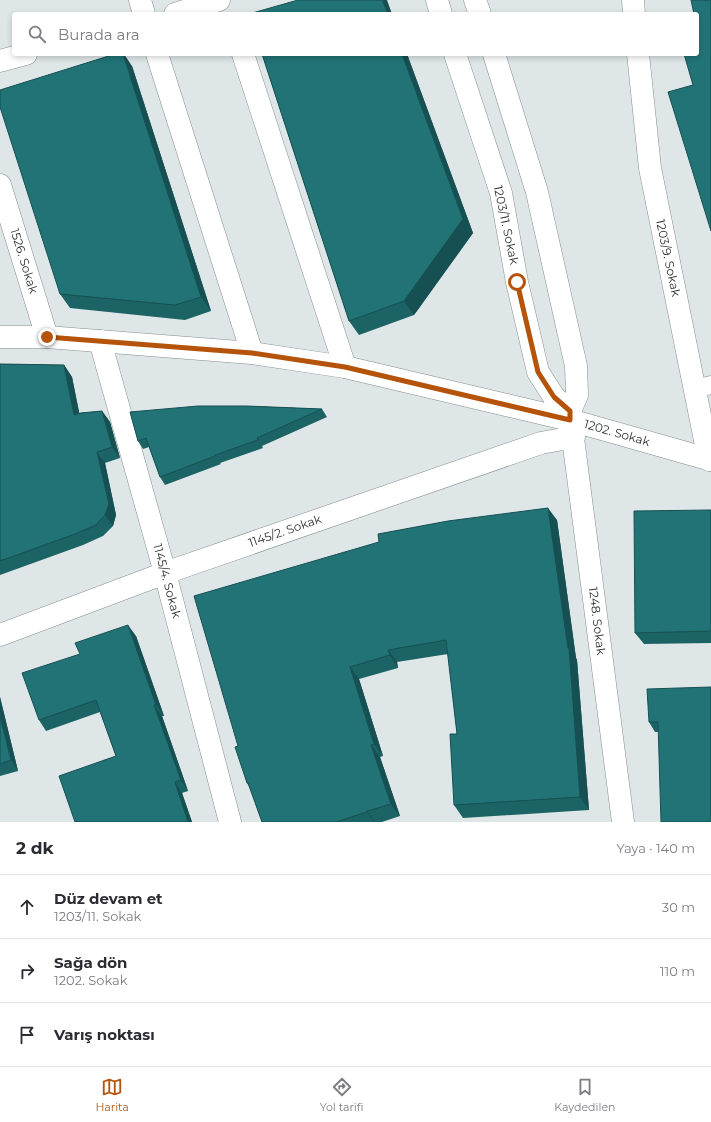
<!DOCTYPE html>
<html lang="tr">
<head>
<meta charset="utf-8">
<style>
	:root { --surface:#fff; --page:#f7f7f7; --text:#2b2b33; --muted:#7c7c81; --line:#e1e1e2; --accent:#b45309 }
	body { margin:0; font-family:Montserrat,sans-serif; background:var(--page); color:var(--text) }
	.stop { position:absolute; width:12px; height:12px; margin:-9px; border:3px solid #b45309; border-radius:50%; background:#fff }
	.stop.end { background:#b45309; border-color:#fff; box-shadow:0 1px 4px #0008 }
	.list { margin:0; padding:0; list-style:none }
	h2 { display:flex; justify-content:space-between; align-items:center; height:52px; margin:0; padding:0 16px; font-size:17px }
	h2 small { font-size:13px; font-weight:400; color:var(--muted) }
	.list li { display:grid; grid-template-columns:26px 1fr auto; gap:12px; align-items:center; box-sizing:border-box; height:64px; padding:0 16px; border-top:1px solid var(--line) }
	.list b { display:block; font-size:15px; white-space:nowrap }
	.list p { margin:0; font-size:13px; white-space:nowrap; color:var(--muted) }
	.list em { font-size:13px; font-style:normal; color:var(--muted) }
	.icon { flex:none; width:22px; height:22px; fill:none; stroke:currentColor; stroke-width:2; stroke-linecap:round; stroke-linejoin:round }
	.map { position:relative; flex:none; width:711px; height:822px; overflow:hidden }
	.search { position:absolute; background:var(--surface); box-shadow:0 2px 6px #0003; left:12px; right:12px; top:12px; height:44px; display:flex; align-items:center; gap:10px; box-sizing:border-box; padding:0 14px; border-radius:4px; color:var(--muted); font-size:15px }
	.sheet { height:244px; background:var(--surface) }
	nav { display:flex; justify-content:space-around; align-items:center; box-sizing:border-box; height:56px; border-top:1px solid var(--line); background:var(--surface); font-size:11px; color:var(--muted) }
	nav a { display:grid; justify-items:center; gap:2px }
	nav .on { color:var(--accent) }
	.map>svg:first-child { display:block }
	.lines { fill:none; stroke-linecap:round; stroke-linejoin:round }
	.service-casing { stroke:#868d8e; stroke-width:19 }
	.minor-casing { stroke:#868d8e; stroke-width:23 }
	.tertiary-casing { stroke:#868d8e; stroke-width:23 }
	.service { stroke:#fff; stroke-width:18 }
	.minor { stroke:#fff; stroke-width:22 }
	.tertiary { stroke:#fff; stroke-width:22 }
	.wall { fill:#1c6365 }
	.shaded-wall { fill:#175053 }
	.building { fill:#217376; stroke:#175053 }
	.route { stroke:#b45309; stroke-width:5 }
	.labels { text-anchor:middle; stroke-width:4; stroke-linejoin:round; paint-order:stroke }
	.street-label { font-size:12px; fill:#2e3131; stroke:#fff }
</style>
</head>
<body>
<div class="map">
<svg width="711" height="822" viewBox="0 0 711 822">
	<rect width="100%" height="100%" fill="#dee6e7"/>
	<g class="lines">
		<g class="service-casing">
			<path id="service" d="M 695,389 L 711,385"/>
		</g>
		<g class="minor-casing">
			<path id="minor" d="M 140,0 L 144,14
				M 633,0 L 634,14
				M 175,14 L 219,0
				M 157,54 L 252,353
				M 243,54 L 345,367
				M 638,54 L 650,168 L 709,460
				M 0,61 L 26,54
				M 0,185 L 47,337
				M 100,341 L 165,573 L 230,822
				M 571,423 L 623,822
				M 0,635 L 165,573 L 541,443 L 574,437"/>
		</g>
		<g class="tertiary-casing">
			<path id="tertiary" d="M 437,0 L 441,14
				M 475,0 L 480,14
				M 455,54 L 501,193 L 517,282 L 538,372 L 554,397 L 570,411
				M 494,54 L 537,192 L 576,366 L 577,395 L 570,411 L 570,420
				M 0,337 L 47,337 L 252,353 L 345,367 L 570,420 L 711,460"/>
		</g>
		<use href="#service" class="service"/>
		<use href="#minor" class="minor"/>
		<use href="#tertiary" class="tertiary"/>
	</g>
	<path class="wall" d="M 262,54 L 407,54 L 473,233 L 414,315 L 359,335 L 349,321 Z
		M 132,66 L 211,311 L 185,320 L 70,308 L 60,294 Z
		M 0,364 L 64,365 L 72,377 L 79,413 L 102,411 L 110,422 L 120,458 L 105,463 L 116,515 L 113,526 L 103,536 L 83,545 L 0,575 Z
		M 246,406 L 322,409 L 327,417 L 262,446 L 263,448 L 220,463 L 221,464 L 165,485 L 160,477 L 149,447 L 143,449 L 138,441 L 130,412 Z
		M 711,510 L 711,643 L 644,644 L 635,633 Z
		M 557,520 L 576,658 L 577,660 L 589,810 L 463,818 L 454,805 L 457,734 L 448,654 L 397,662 L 398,668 L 359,679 L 383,756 L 380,757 L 400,816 L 382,822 L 262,822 L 250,788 L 247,783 L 238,746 Z
		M 136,636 L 164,716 L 162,716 L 188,791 L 182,793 L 192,822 L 75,822 L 116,756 L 100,712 L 46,731 L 39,720 Z
		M 711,687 L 658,732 L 655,732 L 649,722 Z
		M 0,697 L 18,771 L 0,776 Z"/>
	<path class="shaded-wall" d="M 382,0 L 387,0 L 392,14 L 388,14 Z
		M 123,54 L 124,54 L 132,66 L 211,311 L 201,297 Z
		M 402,54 L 407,54 L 473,233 L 414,315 L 404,301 Z
		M 64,365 L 72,377 L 82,426 L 74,415 Z
		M 102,411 L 110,422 L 120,458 L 112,447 Z
		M 97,452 L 105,463 L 116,515 L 113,526 L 105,515 Z
		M 548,508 L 557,520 L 576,658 L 577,660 L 589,810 L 580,797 Z
		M 128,625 L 136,636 L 164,716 L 156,705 Z
		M 388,650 L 397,662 L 398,668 L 390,655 Z
		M 350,667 L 359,679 L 383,756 L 374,744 Z
		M 0,697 L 18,771 L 11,760 L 0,716 Z
		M 154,705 L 162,716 L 188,791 L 181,780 Z
		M 371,745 L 380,757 L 400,816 L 391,804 Z
		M 175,782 L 182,793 L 192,822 L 188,822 Z
		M 367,811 L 375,822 L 374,822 L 367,812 Z"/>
	<path class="building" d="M 298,0 L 382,0 L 388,14 L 249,14 Z
		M 691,0 L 711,0 L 711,231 L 668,92 L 693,85 L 684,54 L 697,54 L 697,14 L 694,14 Z
		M 115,54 L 123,54 L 201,297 L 175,305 L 60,294 L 0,107 L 0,90 Z
		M 262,54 L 402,54 L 463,219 L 404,301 L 349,321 Z
		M 0,364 L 64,365 L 74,415 L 81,413 L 102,411 L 112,447 L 97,452 L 109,504 L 105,515 L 96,525 L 75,534 L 0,561 Z
		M 198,406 L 246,406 L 322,409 L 257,438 L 258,440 L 215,455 L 215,456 L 160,477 L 146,438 L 138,441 L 130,412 Z
		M 548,508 L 568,648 L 569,648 L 580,797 L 454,805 L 450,734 L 457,734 L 446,640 L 388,650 L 390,655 L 350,667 L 374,744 L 371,745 L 391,804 L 371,810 L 367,811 L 367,812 L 336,822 L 262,822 L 248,783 L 247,783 L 235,747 L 238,746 L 194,596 L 379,542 L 378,534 L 448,521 Z
		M 711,510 L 711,631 L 635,633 L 634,511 Z
		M 128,625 L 156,705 L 154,705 L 181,780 L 175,782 L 188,822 L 75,822 L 59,776 L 116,756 L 96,700 L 39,720 L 22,673 L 80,654 L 75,643 Z
		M 711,687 L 711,822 L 661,822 L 658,722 L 649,722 L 647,689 Z
		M 0,716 L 11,760 L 0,764 Z"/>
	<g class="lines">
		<path class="route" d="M 47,337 L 252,353 L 345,367 L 570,420 L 570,411 L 554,397 L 538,372 L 517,282"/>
	</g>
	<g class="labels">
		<g class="street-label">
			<text transform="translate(506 225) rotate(78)" y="4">1203/11. Sokak</text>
			<text transform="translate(668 258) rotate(78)" y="4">1203/9. Sokak</text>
			<text transform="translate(24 261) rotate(73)" y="4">1526. Sokak</text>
			<text transform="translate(617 433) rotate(16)" y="4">1202. Sokak</text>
			<text transform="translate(285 531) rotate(-19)" y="4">1145/2. Sokak</text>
			<text transform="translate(167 581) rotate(75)" y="4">1145/4. Sokak</text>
			<text transform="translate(597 621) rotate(83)" y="4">1248. Sokak</text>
		</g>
	</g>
</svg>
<div class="stop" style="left:517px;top:282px"></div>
<div class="stop end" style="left:47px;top:337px"></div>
<div class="search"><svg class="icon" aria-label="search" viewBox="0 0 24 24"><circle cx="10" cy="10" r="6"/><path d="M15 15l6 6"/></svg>Burada ara</div>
</div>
<section class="sheet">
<h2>2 dk<small>Yaya · 140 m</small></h2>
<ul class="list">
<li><svg class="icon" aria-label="ahead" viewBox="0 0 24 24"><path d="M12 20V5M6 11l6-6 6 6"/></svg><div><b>Düz devam et</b><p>1203/11. Sokak</p></div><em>30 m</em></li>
<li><svg class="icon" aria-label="right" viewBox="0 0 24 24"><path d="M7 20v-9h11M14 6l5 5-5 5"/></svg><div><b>Sağa dön</b><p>1202. Sokak</p></div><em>110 m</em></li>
<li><svg class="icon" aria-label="arrive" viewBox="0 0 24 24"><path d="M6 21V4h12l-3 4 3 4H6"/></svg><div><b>Varış noktası</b></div></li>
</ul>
</section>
<nav>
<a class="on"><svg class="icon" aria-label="map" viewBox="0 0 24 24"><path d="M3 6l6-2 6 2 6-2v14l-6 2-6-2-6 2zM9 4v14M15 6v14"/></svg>Harita</a>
<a><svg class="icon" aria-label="directions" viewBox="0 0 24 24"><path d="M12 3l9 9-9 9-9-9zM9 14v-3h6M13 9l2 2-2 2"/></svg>Yol tarifi</a>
<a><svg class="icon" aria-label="saved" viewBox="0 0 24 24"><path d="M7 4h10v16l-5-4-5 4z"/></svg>Kaydedilen</a>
</nav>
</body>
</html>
